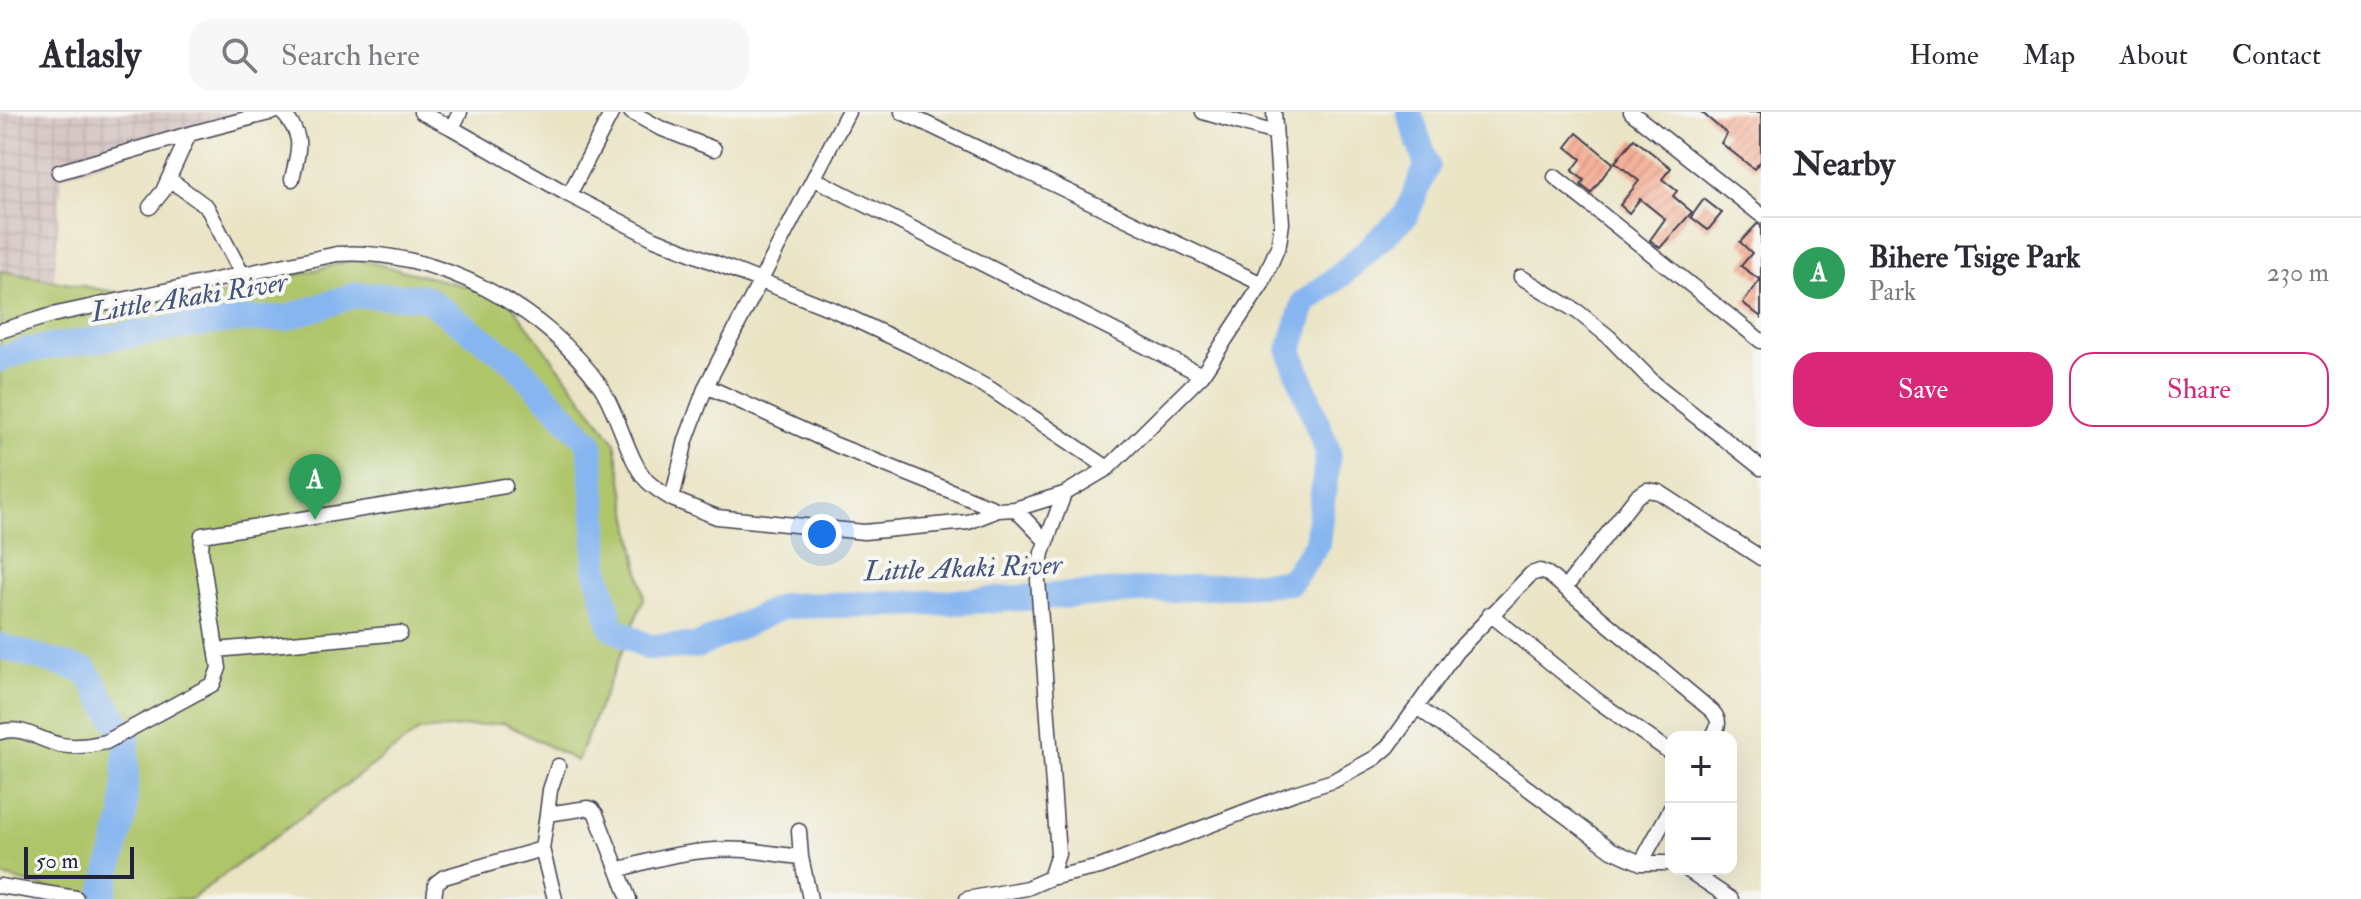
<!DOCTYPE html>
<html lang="en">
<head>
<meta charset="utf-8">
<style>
	:root { --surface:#fff; --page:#f7f7f7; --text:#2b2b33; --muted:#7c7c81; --line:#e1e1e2; --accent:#db2777 }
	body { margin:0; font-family:"IM FELL Double Pica",serif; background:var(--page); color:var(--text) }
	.controls { position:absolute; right:24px; bottom:24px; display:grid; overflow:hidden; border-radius:16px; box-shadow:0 8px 32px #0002 }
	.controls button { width:72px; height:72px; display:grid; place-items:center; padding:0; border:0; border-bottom:2px solid var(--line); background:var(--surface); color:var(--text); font:40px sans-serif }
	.scale { position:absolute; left:24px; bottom:20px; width:110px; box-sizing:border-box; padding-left:8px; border:4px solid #22223b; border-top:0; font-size:22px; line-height:28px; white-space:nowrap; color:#22223b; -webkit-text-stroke:6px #f6f6f2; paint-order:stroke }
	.you { position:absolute; left:822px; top:422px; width:28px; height:28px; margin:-20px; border:6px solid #fff; border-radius:50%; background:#1a73e8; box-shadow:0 0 0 12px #1a73e833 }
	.badge { display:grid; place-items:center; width:52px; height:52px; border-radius:50%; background:var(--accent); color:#fff; font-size:26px; font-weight:700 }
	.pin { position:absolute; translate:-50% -66px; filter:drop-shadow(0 2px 4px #0008) }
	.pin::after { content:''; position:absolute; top:42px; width:28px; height:24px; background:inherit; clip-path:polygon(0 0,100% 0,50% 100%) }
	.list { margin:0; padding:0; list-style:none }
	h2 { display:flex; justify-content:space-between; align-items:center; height:104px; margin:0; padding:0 32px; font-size:34px }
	h2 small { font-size:26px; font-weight:400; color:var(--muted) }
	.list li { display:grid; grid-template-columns:52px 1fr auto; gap:24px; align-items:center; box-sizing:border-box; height:112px; padding:0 32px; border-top:2px solid var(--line) }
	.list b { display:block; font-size:30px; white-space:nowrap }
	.list p { margin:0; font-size:26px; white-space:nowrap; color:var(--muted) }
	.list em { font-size:26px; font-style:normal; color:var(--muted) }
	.actions { display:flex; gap:16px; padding:24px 32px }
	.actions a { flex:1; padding:18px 0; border:2px solid var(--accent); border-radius:24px; text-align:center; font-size:28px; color:var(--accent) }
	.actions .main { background:var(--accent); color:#fff }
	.icon { flex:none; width:44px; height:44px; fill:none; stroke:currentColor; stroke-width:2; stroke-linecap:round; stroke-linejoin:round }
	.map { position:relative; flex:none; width:1761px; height:787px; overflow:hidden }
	header { display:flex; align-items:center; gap:48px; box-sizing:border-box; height:112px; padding:0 40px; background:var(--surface); border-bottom:2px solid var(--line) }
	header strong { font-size:38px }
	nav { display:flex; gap:44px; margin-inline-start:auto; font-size:28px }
	.search { width:560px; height:72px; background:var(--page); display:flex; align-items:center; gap:20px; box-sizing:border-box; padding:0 28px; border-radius:24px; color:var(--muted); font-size:30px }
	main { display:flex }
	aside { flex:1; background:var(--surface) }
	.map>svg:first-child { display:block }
	.industrial { fill:url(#industrial-grid) }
	.green { fill:#afc56a; stroke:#687452; stroke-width:2 }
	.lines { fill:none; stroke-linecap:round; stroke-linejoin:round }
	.river { stroke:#86b5f0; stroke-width:26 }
	.building { fill:url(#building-hatch) }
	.street-casing { stroke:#403f50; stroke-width:17 }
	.street { stroke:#fff; stroke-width:14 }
	.labels { text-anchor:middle; stroke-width:8; stroke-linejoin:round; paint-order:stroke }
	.water-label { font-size:28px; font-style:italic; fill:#45557a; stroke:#f6f6f2 }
</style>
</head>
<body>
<header>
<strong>Atlasly</strong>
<div class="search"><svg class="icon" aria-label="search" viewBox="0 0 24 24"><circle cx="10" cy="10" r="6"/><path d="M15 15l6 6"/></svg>Search here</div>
<nav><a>Home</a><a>Map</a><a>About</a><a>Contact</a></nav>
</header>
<main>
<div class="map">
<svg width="1761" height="787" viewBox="0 0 1761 787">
	<defs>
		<pattern id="industrial-grid" width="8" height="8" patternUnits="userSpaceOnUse" patternTransform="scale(2)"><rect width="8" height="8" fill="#d1bfbd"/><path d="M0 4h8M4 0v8" fill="none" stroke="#b3a4a3"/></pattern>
		<pattern id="building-hatch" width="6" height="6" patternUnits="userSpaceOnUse" patternTransform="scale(2)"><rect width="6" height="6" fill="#f4a78b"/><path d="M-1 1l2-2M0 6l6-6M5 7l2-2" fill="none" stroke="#d18f79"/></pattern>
	</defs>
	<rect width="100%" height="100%" fill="#f6f6f2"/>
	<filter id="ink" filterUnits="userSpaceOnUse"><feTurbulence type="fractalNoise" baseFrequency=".0125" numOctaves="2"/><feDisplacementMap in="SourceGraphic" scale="16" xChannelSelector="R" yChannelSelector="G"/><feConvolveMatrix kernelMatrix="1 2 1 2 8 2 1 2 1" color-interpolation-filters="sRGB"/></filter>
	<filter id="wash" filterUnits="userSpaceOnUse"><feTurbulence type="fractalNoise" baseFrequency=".006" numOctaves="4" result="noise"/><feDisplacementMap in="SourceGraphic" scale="32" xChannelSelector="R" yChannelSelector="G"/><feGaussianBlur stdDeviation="1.8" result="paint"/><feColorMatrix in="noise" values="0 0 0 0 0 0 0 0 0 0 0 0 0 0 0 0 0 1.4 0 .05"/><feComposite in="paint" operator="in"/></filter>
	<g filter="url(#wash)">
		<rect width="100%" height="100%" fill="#eae4c5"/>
		<path class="industrial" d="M 0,0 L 255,0 L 62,64 L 54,169 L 0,159 Z"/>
		<path class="green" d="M 356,147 L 505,184 L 615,330 L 644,486 L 577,649 L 504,611 L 419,619 L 191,787 L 87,787 L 0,763 L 0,159 L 185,193 Z"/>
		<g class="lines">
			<path class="river" d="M 0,247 L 23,239 L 221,209 L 285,206 L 355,183 L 424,185 L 512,248 L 590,331 L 596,406 L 596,456 L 612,515 L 647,535 L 697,534 L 784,494 L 937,491 L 1290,470 L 1317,432 L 1328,340 L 1290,239 L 1304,191 L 1341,163 L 1406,103 L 1427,54 L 1409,0
				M 0,534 L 86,559 L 127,626 L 124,704 L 102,787"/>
		</g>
		<g id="blocks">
			<path class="building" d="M 1701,0 L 1761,0 L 1761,49 L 1754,57 L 1721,31 L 1727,22 Z
				M 1577,21 L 1613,51 L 1591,81 L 1581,73 L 1584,68 L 1572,59 L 1581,47 L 1566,35 Z
				M 1634,27 L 1671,56 L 1662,67 L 1677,79 L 1673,84 L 1692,100 L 1660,136 L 1650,128 L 1665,107 L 1640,87 L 1629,101 L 1620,93 L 1639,69 L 1615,50 Z
				M 1704,87 L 1722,101 L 1708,118 L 1691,105 Z
				M 1757,112 L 1761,113 L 1761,205 L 1743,191 L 1760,168 L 1741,154 L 1752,141 L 1740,130 Z"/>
		</g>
	</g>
	<g filter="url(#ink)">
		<use href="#blocks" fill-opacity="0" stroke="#403f50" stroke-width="2"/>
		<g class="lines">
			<g class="street-casing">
				<path id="street" d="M 282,0 C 305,25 299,36 292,67
					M 421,0 L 452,16
					M 460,0 L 452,16 L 569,83 L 655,127 L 834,198 L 913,235 L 992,278 L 1108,356
					M 631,0 L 660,16 L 714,37
					M 848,0 L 706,274 L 686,328 L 672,387 L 717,405 L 864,420 L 968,410 L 998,398 L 1015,397 L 1064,382
					M 902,0 L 1262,172
					M 1203,0 L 1275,21
					M 1631,0 L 1761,103
					M 59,60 L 189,22
					M 1555,65 L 1761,229
					M 169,67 L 207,95 L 242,162
					M 815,67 L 1202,263
					M 569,83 L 612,0
					M 150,95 L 163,79 L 189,22 L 273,0
					M 1521,165 L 1578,200 L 1609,225 L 1654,271 L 1761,356
					M 0,219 L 52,203 L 337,142 C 434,135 547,196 601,275 C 618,301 629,350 647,369 C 654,376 664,382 672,387
					M 706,274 L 836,333 L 998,398
					M 1015,397 L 1047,430
					M 1565,476 L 1637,384 L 1647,378 L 1659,380 L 1761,446
					M 1490,502 L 1598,589 L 1671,641
					M 217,538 L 400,521
					M 1417,595 L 1612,738 L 1641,751 L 1671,751
					M 0,620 C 24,613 39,629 61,633 C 77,636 91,633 106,630 L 213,572 L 219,556 L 201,439 L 202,423 L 505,374
					M 547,702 L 550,678 L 558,654
					M 799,719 L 801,745 L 810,787
					M 1641,751 L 1671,696
					M 1686,757 L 1731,787
					M 618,758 C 658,745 702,735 746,738 C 764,740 783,743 801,745
					M 1050,766 L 1058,742 L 1038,468 L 1042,441 L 1064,382 L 1108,356 L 1202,263 L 1262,172 L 1279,132 L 1282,111 L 1274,0
					M 0,774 L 76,786
					M 434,787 L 436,771 L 444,765 L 542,737
					M 555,787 L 542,737 L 547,702 L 588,696 L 592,697 L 596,702 L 629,787
					M 967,787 L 1027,776 L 1050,766 L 1100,755 L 1294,681 L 1333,669 L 1375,646 L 1388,635 L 1456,540 L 1531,462 L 1540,459 L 1548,462 L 1712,599 C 1721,609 1719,614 1712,625"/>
			</g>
			<use href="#street" class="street"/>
		</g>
	</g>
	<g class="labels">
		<g class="water-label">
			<text transform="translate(189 184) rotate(-9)" y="10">Little Akaki River</text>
			<text transform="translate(963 455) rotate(-2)" y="10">Little Akaki River</text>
		</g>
	</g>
</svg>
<div class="controls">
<button>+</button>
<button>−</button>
</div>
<div class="scale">50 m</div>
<div class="you"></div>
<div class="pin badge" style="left:315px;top:408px;background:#2e9e5b">A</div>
</div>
<aside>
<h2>Nearby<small></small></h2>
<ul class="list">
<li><span class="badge" style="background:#2e9e5b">A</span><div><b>Bihere Tsige Park</b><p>Park</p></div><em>230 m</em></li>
</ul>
<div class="actions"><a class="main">Save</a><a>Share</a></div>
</aside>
</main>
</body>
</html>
